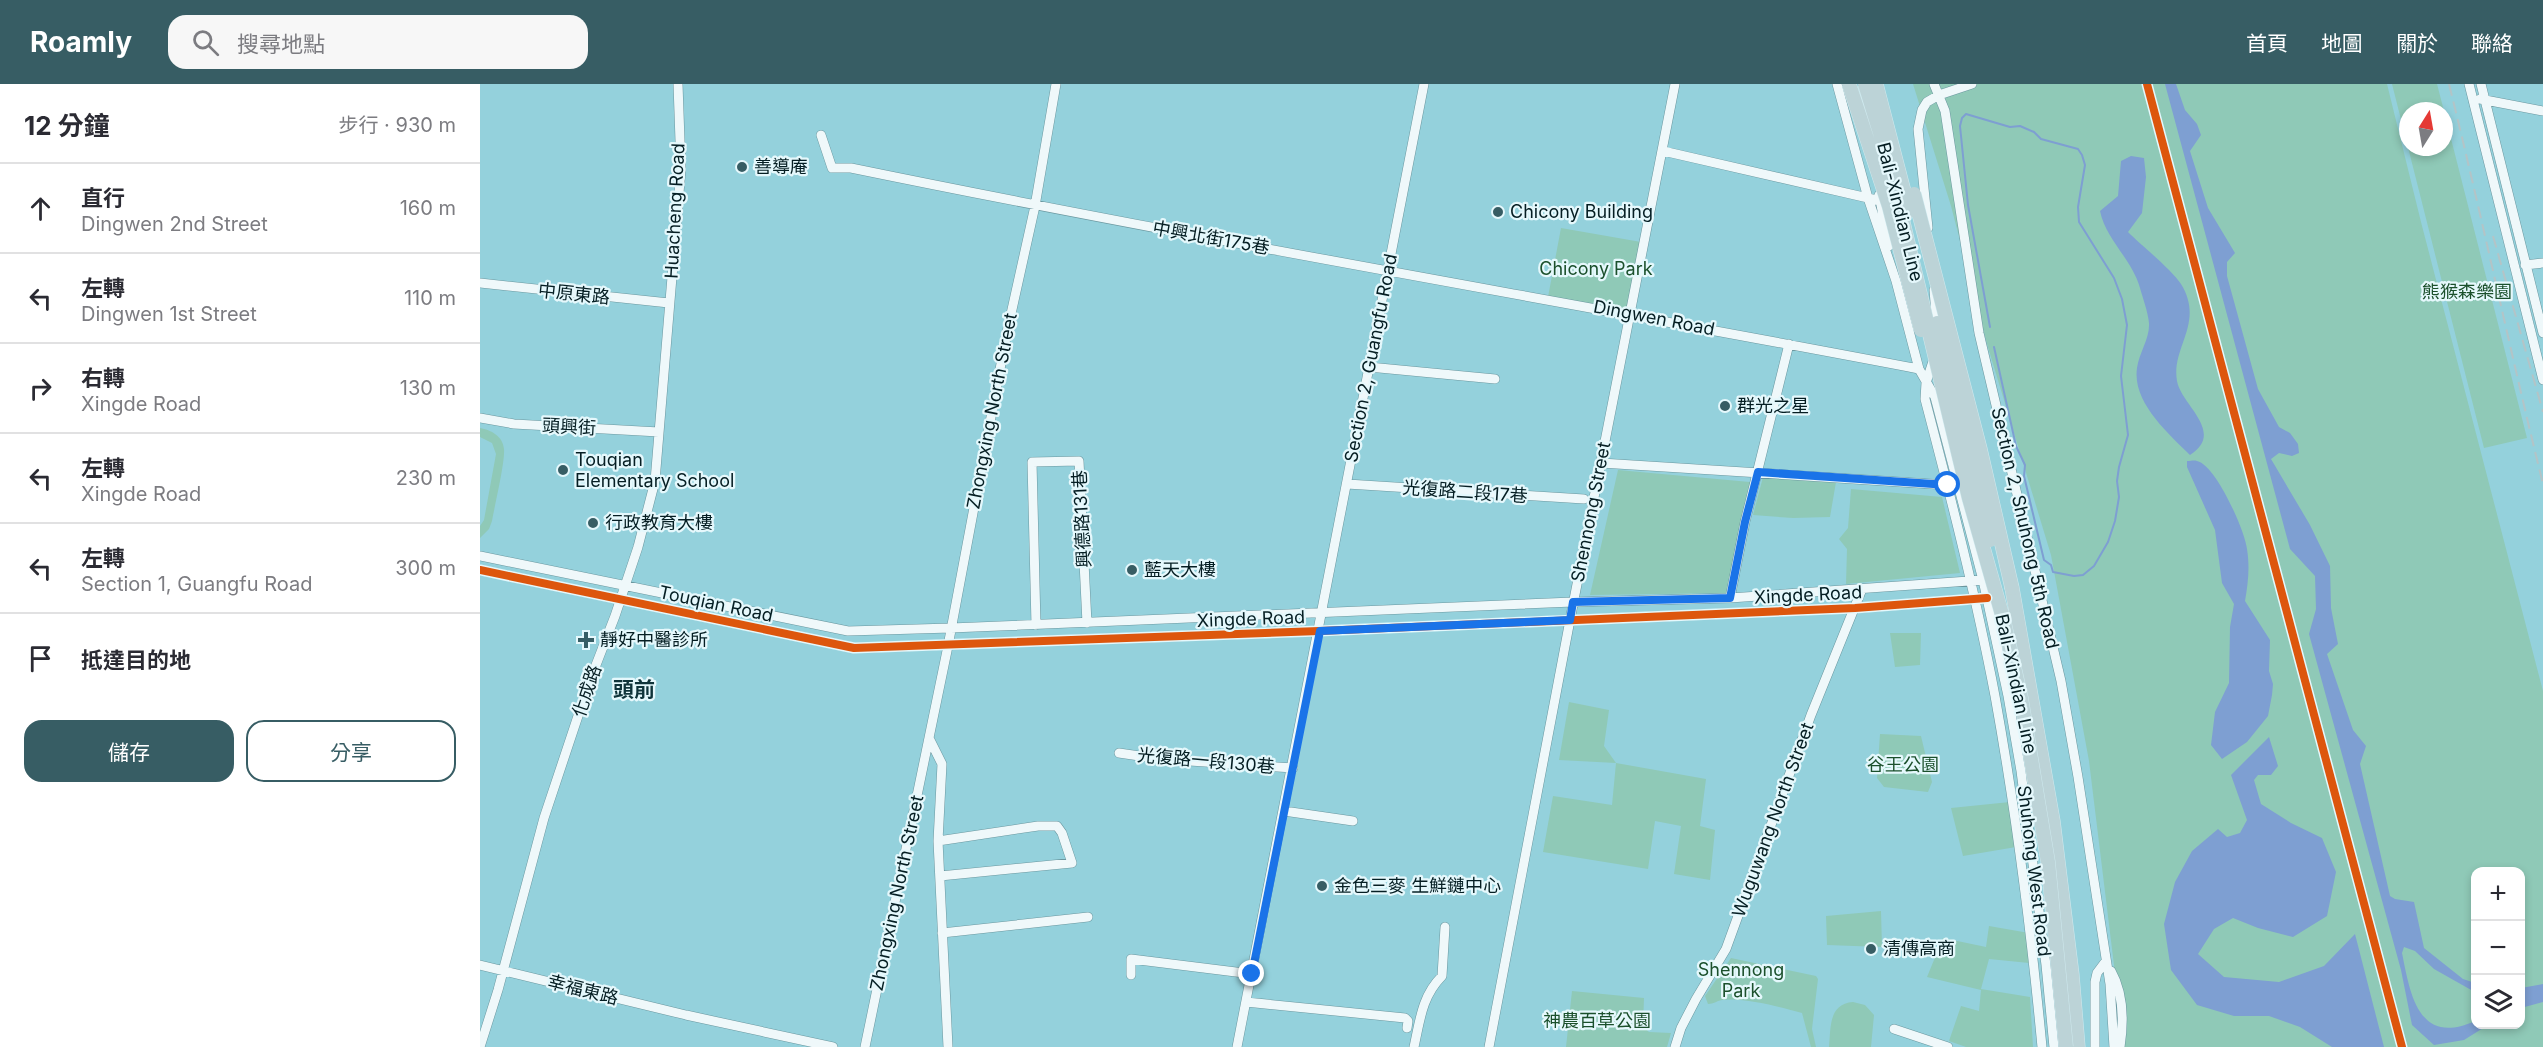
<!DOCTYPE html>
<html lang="zh-TW">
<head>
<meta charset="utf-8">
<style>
	:root { --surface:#fff; --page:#f7f7f7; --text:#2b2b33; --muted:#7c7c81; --line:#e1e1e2; --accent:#375d64 }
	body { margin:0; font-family:Inter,"Noto Sans TC",sans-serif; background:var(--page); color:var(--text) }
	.controls { position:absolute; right:18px; bottom:18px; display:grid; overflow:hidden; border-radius:12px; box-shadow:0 3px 9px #0003 }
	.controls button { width:54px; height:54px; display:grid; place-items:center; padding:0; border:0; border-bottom:2px solid var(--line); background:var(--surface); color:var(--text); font:30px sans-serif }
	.compass { position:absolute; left:1919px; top:18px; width:54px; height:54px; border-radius:50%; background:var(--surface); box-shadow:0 3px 9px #0003; rotate:11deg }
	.stop { position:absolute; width:18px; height:18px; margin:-14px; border:4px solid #1a73e8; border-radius:50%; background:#fff }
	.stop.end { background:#1a73e8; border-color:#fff; box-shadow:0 2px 6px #0008 }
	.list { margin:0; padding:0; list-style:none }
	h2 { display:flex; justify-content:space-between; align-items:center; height:78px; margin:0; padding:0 24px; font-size:26px }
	h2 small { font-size:20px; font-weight:400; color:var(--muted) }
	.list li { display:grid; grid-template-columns:39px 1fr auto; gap:18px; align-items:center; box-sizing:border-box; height:90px; padding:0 24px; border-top:2px solid var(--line) }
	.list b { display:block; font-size:22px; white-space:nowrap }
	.list p { margin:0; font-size:20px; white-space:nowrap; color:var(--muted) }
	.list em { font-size:20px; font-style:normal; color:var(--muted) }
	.actions { display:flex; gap:12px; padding:18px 24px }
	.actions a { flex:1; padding:14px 0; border:2px solid var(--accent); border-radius:18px; text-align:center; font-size:21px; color:var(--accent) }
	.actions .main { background:var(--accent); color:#fff }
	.icon { flex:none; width:33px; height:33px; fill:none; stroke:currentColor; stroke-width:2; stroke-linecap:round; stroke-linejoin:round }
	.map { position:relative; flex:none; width:2063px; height:963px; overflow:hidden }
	header { display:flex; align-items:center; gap:36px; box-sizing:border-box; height:84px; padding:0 30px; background:var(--accent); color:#fff }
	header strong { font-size:28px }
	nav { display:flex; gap:33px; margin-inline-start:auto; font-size:21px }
	.search { width:420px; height:54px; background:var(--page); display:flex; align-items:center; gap:15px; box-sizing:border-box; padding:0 21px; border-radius:18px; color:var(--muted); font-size:22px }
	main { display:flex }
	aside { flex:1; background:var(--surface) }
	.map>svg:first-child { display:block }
	.green { fill:#8fc9b7; fill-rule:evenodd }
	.water { fill:#7e9fd2 }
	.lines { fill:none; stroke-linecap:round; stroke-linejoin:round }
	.stream { stroke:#7e9fd2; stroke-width:2 }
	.minor-casing { stroke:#6a979f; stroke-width:10 }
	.highway-casing { stroke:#cfeaef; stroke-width:15 }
	.minor { stroke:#eff8fa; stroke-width:9 }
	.highway { stroke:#bcd3d7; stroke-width:14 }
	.rail { stroke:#b3c4c7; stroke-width:2; stroke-dasharray:12 6; stroke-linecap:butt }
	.highway-bridge-casing { stroke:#cfeaef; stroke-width:15; stroke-linecap:butt }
	.highway-bridge { stroke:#bcd3d7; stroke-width:14 }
	.cycleway-casing { stroke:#e5f8fc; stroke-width:11 }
	.cycleway { stroke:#dd560d; stroke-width:8 }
	.route { stroke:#1a73e8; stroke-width:8 }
	.poi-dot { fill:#375d64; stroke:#e5f8fc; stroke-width:2 }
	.labels { text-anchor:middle; stroke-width:4.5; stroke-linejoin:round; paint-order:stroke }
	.poi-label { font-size:18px; fill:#051e23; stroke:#e5f8fc; text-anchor:start }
	.street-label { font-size:18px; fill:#051e23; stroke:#e5f8fc }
	.park-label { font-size:18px; fill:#1b502c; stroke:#e5f8fc }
	.quarter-label { font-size:21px; font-weight:bold; fill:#0f343a; stroke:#e5f8fc }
</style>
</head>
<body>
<header>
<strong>Roamly</strong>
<div class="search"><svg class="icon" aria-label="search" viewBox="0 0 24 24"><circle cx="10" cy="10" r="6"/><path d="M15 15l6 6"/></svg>搜尋地點</div>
<nav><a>首頁</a><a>地圖</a><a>關於</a><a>聯絡</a></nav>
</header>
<main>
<aside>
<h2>12 分鐘<small>步行 · 930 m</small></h2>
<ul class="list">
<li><svg class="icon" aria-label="ahead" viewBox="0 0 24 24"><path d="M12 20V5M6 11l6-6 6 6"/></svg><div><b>直行</b><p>Dingwen 2nd Street</p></div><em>160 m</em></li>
<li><svg class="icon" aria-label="left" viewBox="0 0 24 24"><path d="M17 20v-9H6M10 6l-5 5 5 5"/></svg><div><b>左轉</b><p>Dingwen 1st Street</p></div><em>110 m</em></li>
<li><svg class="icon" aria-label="right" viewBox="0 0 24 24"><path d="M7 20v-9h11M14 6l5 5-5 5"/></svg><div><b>右轉</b><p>Xingde Road</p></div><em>130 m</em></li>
<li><svg class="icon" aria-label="left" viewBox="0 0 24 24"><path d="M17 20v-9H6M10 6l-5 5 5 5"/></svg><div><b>左轉</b><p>Xingde Road</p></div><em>230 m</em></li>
<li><svg class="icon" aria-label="left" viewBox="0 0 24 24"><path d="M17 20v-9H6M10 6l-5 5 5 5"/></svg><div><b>左轉</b><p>Section 1, Guangfu Road</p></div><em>300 m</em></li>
<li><svg class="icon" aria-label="arrive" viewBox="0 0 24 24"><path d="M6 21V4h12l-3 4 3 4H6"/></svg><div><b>抵達目的地</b></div></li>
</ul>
<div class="actions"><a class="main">儲存</a><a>分享</a></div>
</aside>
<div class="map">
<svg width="2063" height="963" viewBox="0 0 2063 963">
	<rect width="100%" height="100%" fill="#94d1dc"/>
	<path class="green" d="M 1433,0 L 1907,0 L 1941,138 L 2063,607 L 2063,963 L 1644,963 L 1609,677 L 1571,471 L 1507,260 L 1471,122 ZM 1996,788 L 2040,788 L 2040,940 L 1996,940 Z
		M 1912,0 L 1957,0 L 1964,27 L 1928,27 L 1928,63 L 1964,63 L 1964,27 L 2047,354 L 2004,364 Z
		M 1081,144 L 1161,158 L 1147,225 L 1068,213 Z
		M 0,344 C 11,346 23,352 24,365 C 25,379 15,420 12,437 L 9,445 L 0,454 L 0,442 L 4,436 L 16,370 L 12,359 L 0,353 Z
		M 1138,386 L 1270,398 L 1246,509 L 1110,511 Z
		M 1283,393 L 1356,398 L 1350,433 L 1313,434 L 1273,431 Z
		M 1371,405 L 1462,413 L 1480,489 L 1366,500 L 1367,465 L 1359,455 L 1368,444 Z
		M 1410,549 L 1441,549 L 1440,581 L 1415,583 Z
		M 1089,618 L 1129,626 L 1124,662 L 1136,679 L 1226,695 L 1220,742 L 1235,746 L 1230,796 L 1194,790 L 1201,742 L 1175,737 L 1168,785 L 1063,768 L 1073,712 L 1132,721 L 1136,679 L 1079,676 Z
		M 1400,650 L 1441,652 L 1452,698 L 1448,708 L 1404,703 L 1397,694 Z
		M 1530,718 L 1536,763 L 1483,772 L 1471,724 Z
		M 1401,827 L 1402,863 L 1347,861 L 1346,832 Z
		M 1509,842 L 1549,849 L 1549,879 L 1509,875 L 1501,905 L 1550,913 L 1553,963 L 1486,963 L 1469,957 L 1481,922 L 1499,927 L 1501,906 L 1447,893 L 1463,854 L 1506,863 Z
		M 1251,874 L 1336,892 L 1338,895 L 1332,945 L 1336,963 L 1331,963 L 1322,929 C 1299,923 1265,913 1242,916 C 1236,917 1234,920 1228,920 L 1225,912 Z
		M 1092,907 L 1164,914 L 1163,943 L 1169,948 L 1191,949 L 1187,963 L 1086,963 Z
		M 1373,918 L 1385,921 L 1394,931 L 1391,963 L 1349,963 C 1351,944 1348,920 1373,918 Z"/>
	<path class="water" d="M 1685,0 L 1696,0 L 1705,26 L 1717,40 L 1721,51 L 1710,67 L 1728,124 L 1755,169 L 1747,178 L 1747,192 L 1778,305 L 1799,343 L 1810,349 L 1818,360 L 1819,369 L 1812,372 L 1799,369 L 1791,375 L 1830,441 L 1850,482 L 1851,524 L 1858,560 L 1847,570 L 1873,646 L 1886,662 L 1880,680 L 1910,812 L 1915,815 L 1934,818 L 1944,864 L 1983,895 L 1995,899 L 1995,911 L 1993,907 L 1954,885 L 1935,867 L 1924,863 L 1922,869 C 1930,909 1938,963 1995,937 L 1996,940 L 2008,941 L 1984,956 L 1954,961 L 1932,941 L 1921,886 L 1829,550 L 1836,525 L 1835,492 L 1810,465 Z
		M 1651,72 L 1664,74 L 1666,93 L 1662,129 L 1648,148 C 1661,161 1692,186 1701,200 C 1725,239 1691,263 1697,297 C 1701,321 1746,348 1710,371 C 1688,349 1652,318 1657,284 C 1659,269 1670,254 1669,239 C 1668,228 1663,215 1660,204 C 1652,175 1626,156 1620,127 L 1638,112 L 1641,77 Z
		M 1707,377 C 1711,377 1714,376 1717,377 C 1736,381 1765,447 1767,465 C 1770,483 1768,500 1765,517 L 1790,556 L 1789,587 L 1793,600 L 1792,611 L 1788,632 L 1767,658 L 1742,675 L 1731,661 L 1735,628 L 1749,599 L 1750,543 L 1754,520 L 1742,499 L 1735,446 L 1707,383 Z
		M 1789,653 L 1798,682 L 1791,691 L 1778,691 L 1774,696 L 1781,720 L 1811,739 L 1842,754 L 1856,788 L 1847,832 L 1813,853 L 1778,844 L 1753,834 L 1734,845 L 1718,870 L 1744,893 L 1799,898 L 1844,882 L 1875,850 L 1904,963 L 1852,963 L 1820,943 L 1789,932 L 1754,932 L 1717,921 L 1691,886 L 1684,840 L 1695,798 L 1712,767 L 1738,745 L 1747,753 L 1760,749 L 1767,736 L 1751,691 Z
		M 2063,900 L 2063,918 L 2041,924 L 2041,904 Z"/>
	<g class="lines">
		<path class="stream" d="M 1510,243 L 1488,121 L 1480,42 L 1482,34 L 1486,30 L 1530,43 L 1540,42 L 1554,48 L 1561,55 L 1598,65 L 1602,71 L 1605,81 L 1598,123 L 1599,138 L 1634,194 L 1642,215 L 1647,241 L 1641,292 L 1648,351 L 1639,383 L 1637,397 L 1639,413 L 1635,437 L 1628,458 L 1614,482 L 1603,491 L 1594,492 L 1573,488 L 1571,481 L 1564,476 L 1544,392 L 1545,381 L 1536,362 L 1514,263"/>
		<g class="minor-casing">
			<path id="minor" d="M 1357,0 L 1388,114 L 1416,197 L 1439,285 L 1455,313 L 1503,496 L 1528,612 L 1541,687 L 1566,881 L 1574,963
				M 1454,0 L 1465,27 L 1499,249 L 1581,597 L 1598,693 L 1630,900 L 1634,963
				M 1989,0 L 2063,296
				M 2001,0 L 2063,249
				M 2000,15 L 2063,27
				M 341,51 L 352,84 L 371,84 C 726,157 1083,217 1439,285
				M 1183,67 L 1401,117
				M 1399,111 L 1409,162
				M 1448,144 L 1438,45 L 1442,26 L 1447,18 L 1459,11 L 1492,0
				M 2045,181 L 2063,179
				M 0,199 L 189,219
				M 1454,206 L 1457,243
				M 1454,274 L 1446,299 L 1445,315 C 1471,414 1496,512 1515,612 C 1536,728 1551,846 1562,963
				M 889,283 L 1015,295
				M 0,334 L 34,340 L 179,348
				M 1121,379 L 1468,401
				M 867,400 L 1104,415
				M 0,472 L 368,547 L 471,544 L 1093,518 L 1250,514 L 1503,496
				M 0,486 L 374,564 L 839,547 L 1375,524 L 1507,514
				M 1250,514 L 1265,438 L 1309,260
				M 556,541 L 552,378 L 599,377 L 607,539
				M 449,654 L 462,680 L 458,757 L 468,963
				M 639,669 L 680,675 L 813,684
				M 804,727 L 873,737
				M 458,757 L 558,742 L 577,742 L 582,749 L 592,779 L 460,792
				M 462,849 L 608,833
				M 0,881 L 206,931 L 353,963
				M 1631,887 C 1644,910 1644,937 1640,963
				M 651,891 L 651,875 L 772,890
				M 766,918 L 925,934 L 928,937 L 927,944
				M 1414,945 L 1468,963
				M 0,963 L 18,906 L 64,734 L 109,599 L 135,532 L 158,463 L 175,397 L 201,85 L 198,0
				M 385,963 L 468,562 L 527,248 L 555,122 L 576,0
				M 757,963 L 944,0
				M 934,963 C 940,936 942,912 962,892 L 965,843
				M 1009,963 L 1090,536 L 1195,0
				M 1195,963 L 1201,944 L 1216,915 L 1246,865 L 1331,631 L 1382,505
				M 1615,963 L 1615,898 L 1617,889 L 1626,877"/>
		</g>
		<g class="highway-casing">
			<path id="highway" d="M 1532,504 L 1573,737 L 1592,891 L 1598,963"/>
		</g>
		<use href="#minor" class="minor"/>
		<use href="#highway" class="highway"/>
		<path class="rail" d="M 1969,0 C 2002,133 2030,267 2063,400
			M 2013,152 L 2063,328"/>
		<g class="highway-bridge-casing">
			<path id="highway-bridge" d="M 1369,0 L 1409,122 L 1441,246
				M 1385,0 L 1400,49 L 1421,130 L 1489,414 L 1523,534 L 1541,614 L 1568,778 L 1586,963
				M 1396,0 L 1429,127
				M 1434,110 L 1500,365 L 1532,504
				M 1457,239 L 1510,456"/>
		</g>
		<use href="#highway-bridge" class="highway-bridge"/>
		<g class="cycleway-casing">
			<path id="cycleway" d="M 1667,0 L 1922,963
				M 0,486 L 374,564 L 839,547 L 1375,524 L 1507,514"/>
		</g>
		<use href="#cycleway" class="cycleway"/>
	</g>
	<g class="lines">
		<path class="route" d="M 772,890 L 840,547 L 1090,536 L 1093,518 L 1250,514 L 1265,438 L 1278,388 L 1468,401"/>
	</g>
	<g class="poi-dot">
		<circle cx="262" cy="83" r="6"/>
		<circle cx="1018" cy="128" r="6"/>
		<circle cx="1245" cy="322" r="6"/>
		<circle cx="83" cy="386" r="6"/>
		<circle cx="113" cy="439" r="6"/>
		<circle cx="652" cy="486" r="6"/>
		<path d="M103 547h6v6h6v6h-6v6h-6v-6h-6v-6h6z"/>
		<circle cx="842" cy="802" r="6"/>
		<circle cx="1391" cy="865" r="6"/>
	</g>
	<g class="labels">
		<g class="poi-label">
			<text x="274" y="89">善導庵</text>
			<text x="1030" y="134">Chicony Building</text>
			<text x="1257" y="328">群光之星</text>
			<text x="95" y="382">Touqian<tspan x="95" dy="21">Elementary School</tspan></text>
			<text x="125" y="445">行政教育大樓</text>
			<text x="664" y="492">藍天大樓</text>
			<text x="120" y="562">靜好中醫診所</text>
			<text x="854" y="808">金色三麥 生鮮鏈中心</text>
			<text x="1403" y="871">清傳高商</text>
		</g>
		<g class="street-label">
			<text transform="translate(195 127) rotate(-87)" y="6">Huacheng Road</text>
			<text transform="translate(1420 128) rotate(76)" y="6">Bali-Xindian Line</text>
			<text transform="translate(731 154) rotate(10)" y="6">中興北街175巷</text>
			<text transform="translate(94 210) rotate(6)" y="6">中原東路</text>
			<text transform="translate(1174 234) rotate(11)" y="6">Dingwen Road</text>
			<text transform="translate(891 274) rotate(-79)" y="6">Section 2, Guangfu Road</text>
			<text transform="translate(512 327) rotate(-79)" y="6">Zhongxing North Street</text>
			<text transform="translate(89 343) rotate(3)" y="6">頭興街</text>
			<text transform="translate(985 408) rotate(4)" y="6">光復路二段17巷</text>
			<text transform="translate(1111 428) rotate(-79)" y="6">Shennong Street</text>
			<text transform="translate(602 435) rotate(-93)" y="6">興德路131巷</text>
			<text transform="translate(1545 444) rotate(77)" y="6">Section 2, Shuhong 5th Road</text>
			<text transform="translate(1328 511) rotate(-3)" y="6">Xingde Road</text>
			<text transform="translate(236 520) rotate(12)" y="6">Touqian Road</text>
			<text transform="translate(771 535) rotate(-2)" y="6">Xingde Road</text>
			<text transform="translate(1536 600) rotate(78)" y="6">Bali-Xindian Line</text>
			<text transform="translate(107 607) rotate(-71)" y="6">化成路</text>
			<text transform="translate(726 677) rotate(5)" y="6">光復路一段130巷</text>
			<text transform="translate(1293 736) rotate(-70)" y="6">Wuguwang North Street</text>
			<text transform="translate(1554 787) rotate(83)" y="6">Shuhong West Road</text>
			<text transform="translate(417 809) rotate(-78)" y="6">Zhongxing North Street</text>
			<text transform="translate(103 906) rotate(14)" y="6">幸福東路</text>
		</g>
		<g class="park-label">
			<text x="1116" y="191">Chicony Park</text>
			<text x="1987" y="214">熊猴森樂園</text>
			<text x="1423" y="687">谷王公園</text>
			<text x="1261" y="892">Shennong<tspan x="1261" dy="21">Park</tspan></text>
			<text x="1117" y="943">神農百草公園</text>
		</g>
		<g class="quarter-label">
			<text x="154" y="613">頭前</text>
		</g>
	</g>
</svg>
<div class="controls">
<button>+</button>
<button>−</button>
<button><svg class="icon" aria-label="layers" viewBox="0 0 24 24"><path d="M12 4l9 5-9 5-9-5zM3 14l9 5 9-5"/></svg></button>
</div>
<svg class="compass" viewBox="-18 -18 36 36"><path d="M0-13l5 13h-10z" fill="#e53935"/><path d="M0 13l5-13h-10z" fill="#7c7c81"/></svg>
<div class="stop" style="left:1468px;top:401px"></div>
<div class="stop end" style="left:772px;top:890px"></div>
</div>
</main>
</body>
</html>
